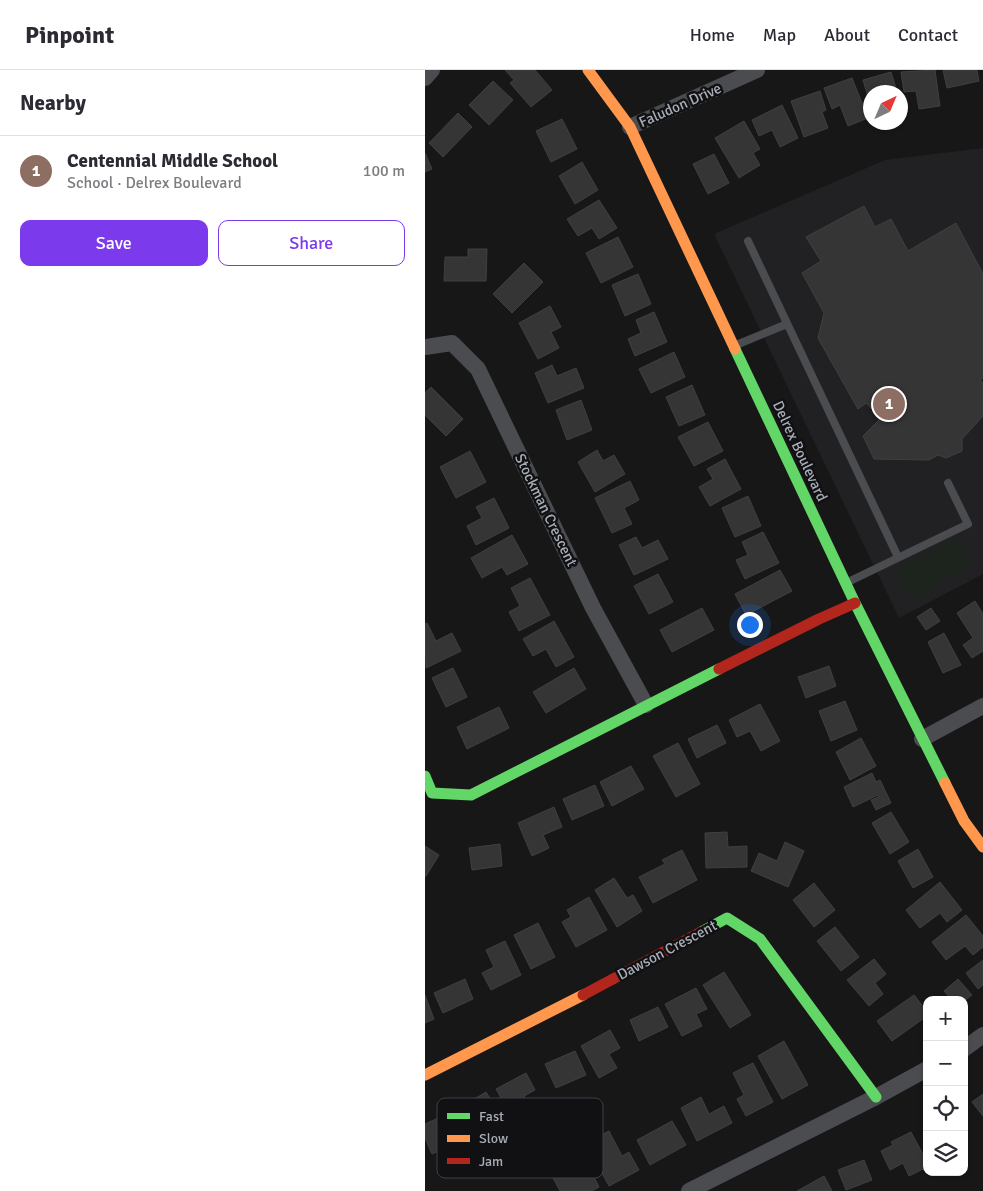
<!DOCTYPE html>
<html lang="en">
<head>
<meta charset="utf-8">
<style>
	:root { --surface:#fff; --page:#f7f7f7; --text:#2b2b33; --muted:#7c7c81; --line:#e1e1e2; --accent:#7c3aed }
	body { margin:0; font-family:Signika,sans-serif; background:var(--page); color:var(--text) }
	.controls { position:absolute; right:15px; bottom:15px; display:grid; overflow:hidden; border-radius:10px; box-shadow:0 1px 4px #0004 }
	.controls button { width:45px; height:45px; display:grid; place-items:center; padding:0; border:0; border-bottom:1px solid var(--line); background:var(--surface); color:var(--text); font:25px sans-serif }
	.compass { position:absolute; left:438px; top:15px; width:45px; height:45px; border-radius:50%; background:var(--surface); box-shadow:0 1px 4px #0004; rotate:44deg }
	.you { position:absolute; left:324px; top:554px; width:18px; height:18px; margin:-12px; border:4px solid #fff; border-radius:50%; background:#1a73e8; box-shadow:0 0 0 8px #1a73e833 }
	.badge { display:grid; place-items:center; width:32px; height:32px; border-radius:50%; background:var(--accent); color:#fff; font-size:16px; font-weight:700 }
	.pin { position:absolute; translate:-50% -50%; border:2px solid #fff; box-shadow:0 1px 5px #0006 }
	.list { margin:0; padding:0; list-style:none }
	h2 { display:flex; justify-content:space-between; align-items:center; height:65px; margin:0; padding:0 20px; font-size:21px }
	h2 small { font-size:16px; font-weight:400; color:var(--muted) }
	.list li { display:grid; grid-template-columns:32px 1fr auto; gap:15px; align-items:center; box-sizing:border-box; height:70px; padding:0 20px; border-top:1px solid var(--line) }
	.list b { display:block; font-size:19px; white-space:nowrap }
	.list p { margin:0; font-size:16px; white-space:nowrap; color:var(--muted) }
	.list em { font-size:16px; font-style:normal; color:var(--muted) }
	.actions { display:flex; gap:10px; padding:15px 20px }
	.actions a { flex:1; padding:11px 0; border:1px solid var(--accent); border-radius:10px; text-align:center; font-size:18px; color:var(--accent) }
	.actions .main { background:var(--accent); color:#fff }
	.icon { flex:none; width:28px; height:28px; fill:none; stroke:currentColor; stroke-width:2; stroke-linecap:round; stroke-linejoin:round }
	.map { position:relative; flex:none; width:558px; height:1121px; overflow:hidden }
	header { display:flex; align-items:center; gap:30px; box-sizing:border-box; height:70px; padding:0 25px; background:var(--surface); border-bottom:1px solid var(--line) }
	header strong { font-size:24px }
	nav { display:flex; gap:28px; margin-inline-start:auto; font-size:18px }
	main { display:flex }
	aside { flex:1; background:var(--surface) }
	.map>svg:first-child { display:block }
	.built { fill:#212123 }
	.green { fill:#1d241e }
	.building { fill:#353536; stroke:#3f4043 }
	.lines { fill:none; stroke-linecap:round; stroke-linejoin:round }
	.lane { stroke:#4b4c50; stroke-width:8 }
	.street { stroke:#4b4c50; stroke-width:16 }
	.fast { stroke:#63d668; stroke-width:11 }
	.slow { stroke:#ff974d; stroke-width:11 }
	.jam { stroke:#b3261e; stroke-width:11 }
	.labels { text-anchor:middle; stroke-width:5; stroke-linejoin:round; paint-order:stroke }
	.street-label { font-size:15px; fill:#a8adb8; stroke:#111113 }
	.key { fill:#111113; stroke:#3e4045; stroke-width:1 }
	.key-label { font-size:14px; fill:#a8adb8 }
</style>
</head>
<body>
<header>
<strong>Pinpoint</strong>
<nav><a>Home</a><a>Map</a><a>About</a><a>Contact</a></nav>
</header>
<main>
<aside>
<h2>Nearby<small></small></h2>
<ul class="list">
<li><span class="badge" style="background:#8d6e63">1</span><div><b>Centennial Middle School</b><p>School · Delrex Boulevard</p></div><em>100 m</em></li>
</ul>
<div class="actions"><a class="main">Save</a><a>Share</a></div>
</aside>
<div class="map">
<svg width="558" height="1121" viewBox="0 0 558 1121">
	<rect width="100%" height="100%" fill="#171717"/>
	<path class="built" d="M 558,78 L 558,504 L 474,548 L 289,164 L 460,90 Z"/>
	<path class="green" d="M 526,468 L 535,468 L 543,484 L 542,495 L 492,527 L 481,526 L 472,508 L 475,497 Z"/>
	<path class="building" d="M 80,0 L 110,0 L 127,20 L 106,37 L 85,13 L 89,10 Z
		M 510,0 L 515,36 L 494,39 L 491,21 L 479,22 L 476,2 Z
		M 518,0 L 552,0 L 554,11 L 522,18 Z
		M 466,2 L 472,22 L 446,22 L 446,37 L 438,10 Z
		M 427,8 L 443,48 L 423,56 L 415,35 L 407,39 L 399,18 Z
		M 68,11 L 88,30 L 64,55 L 44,35 Z
		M 395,21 L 401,40 L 397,42 L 403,58 L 379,67 L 366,31 Z
		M 357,35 L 373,68 L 355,77 L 347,60 L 334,66 L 327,50 Z
		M 33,43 L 47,57 L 18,87 L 4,73 Z
		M 137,49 L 152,79 L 126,92 L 111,61 Z
		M 319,51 L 335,79 L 328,83 L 335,95 L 314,108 L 290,68 Z
		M 0,83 L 7,99 L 0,102 Z
		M 289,84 L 304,113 L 283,124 L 268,94 Z
		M 157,92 L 173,120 L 150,134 L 134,106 Z
		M 174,130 L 192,158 L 174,169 L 167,158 L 153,166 L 142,149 Z
		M 439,136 L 450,157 L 466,149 L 483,181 L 531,153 L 558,204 L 558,308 L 555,309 L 558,314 L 558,346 L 537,369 L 537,381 L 521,388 L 513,385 L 504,390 L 449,389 L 438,366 L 456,348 L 441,333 L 433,339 L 393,268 L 399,243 L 377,203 L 396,191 L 381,167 Z
		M 193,167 L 208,197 L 176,213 L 161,183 Z
		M 43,179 L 62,179 L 61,211 L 19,211 L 20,187 L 43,187 Z
		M 99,193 L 118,212 L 87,243 L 68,224 Z
		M 213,204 L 226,234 L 200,246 L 187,215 Z
		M 125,236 L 136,257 L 126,262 L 134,278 L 113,289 L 94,253 Z
		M 229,242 L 242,272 L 210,286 L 203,269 L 216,263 L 211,250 Z
		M 249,282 L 260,307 L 226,323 L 214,299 Z
		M 127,295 L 132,306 L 151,298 L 159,318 L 123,333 L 110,303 Z
		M 267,315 L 280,345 L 254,356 L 241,327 Z
		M 6,317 L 38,349 L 21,366 L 0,345 L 0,323 Z
		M 156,330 L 167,360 L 142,370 L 131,340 Z
		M 283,352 L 298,381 L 269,396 L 253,367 Z
		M 172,380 L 178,391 L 189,385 L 200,404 L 170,422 L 153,392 Z
		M 45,381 L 61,412 L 31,428 L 15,397 Z
		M 300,389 L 316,419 L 285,436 L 274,417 L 288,409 L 282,399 Z
		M 205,411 L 214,430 L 199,438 L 207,454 L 187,463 L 170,428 Z
		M 323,426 L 336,456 L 310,467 L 297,438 Z
		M 69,428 L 84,458 L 51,475 L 42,456 L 57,448 L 51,437 Z
		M 338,462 L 354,493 L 320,509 L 311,490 L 323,485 L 317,472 Z
		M 87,465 L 103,494 L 82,505 L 77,497 L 57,508 L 46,488 Z
		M 211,467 L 217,478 L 233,470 L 243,489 L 209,505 L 194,475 Z
		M 355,500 L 367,521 L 321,545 L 310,524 Z
		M 233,504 L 248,532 L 224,544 L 209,516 Z
		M 105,508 L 125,545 L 94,561 L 84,542 L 95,536 L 86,518 Z
		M 550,531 L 558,544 L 558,581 L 547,588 L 538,575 L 548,568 L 532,543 Z
		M 277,538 L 289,560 L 247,582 L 235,560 Z
		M 506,538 L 515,551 L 501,560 L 492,547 Z
		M 129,551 L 149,587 L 131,597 L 121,579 L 108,586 L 98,569 Z
		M 2,553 L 11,571 L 27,563 L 36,581 L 1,598 L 0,554 Z
		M 519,563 L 536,595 L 518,603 L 503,572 Z
		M 404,596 L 411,616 L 381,628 L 373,607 Z
		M 28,598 L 42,627 L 21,637 L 7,608 Z
		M 149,598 L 161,619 L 121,643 L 108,622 Z
		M 420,631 L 432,660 L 406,671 L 394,641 Z
		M 335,634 L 355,671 L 336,681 L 325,661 L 312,667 L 304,650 Z
		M 74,637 L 84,658 L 42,679 L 32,657 Z
		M 292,655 L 301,673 L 272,688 L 263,669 Z
		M 436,668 L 451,696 L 425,710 L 411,682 Z
		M 253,673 L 275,714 L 251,727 L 228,686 Z
		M 206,696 L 219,719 L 187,736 L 175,712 Z
		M 447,703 L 451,712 L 455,710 L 466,733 L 451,740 L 446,730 L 454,727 L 453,725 L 428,737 L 419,717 Z
		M 170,715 L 179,736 L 147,750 L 138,729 Z
		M 129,737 L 137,757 L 118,765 L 124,778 L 107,786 L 93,753 Z
		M 466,742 L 484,772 L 465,784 L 447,753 Z
		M 302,762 L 303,777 L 322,776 L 322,797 L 281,798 L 280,763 Z
		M 360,772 L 379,781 L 363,817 L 326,801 L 334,783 L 352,791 Z
		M 75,774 L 77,796 L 47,800 L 44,778 Z
		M 0,776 L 14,785 L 1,806 L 0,806 Z
		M 493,779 L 508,807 L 488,818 L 473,791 Z
		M 257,780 L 272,810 L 228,833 L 214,807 L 240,794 L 237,790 Z
		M 189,808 L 202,828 L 208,825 L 217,841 L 192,857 L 170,820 Z
		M 515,812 L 537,840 L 522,852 L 515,843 L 495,858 L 481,840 Z
		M 389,813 L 410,840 L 389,857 L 368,830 Z
		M 164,827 L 182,860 L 151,877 L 137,852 L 146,847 L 142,840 Z
		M 541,845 L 558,866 L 558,877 L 548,885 L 540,876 L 521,890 L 507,872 Z
		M 113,853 L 130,887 L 106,899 L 89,865 Z
		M 410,857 L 434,887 L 416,901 L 392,871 Z
		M 80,871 L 96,905 L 66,920 L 57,903 L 69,897 L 61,880 Z
		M 449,889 L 461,904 L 450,913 L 458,924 L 444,936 L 422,910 Z
		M 558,890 L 558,915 L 553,919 L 541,903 Z
		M 299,902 L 326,945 L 305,958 L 278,915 Z
		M 40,909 L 48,929 L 18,943 L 9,923 Z
		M 533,909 L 547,925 L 539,931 L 539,930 L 527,930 L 519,921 Z
		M 271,918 L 282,939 L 271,944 L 277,956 L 257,966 L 240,934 Z
		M 0,925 L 9,949 L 0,953 Z
		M 489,925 L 502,942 L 502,946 L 467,971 L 452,951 Z
		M 233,937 L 243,957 L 214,971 L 205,950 Z
		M 185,960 L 195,978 L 184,984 L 192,998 L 174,1008 L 156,976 Z
		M 359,971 L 383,1015 L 357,1029 L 333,986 Z
		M 150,981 L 161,1005 L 131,1018 L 120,994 Z
		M 328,993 L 348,1032 L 321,1046 L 312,1029 L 319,1025 L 308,1003 Z
		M 101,1003 L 110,1020 L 99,1026 L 107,1041 L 89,1051 L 71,1019 Z
		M 61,1022 L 86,1063 L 64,1076 L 49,1051 L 38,1058 L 28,1042 Z
		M 558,1024 L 558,1046 L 547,1032 Z
		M 276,1027 L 284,1044 L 299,1036 L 307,1053 L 272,1071 L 256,1038 Z
		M 22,1044 L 30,1061 L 15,1067 L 20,1078 L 7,1084 L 0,1068 L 0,1054 Z
		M 247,1051 L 261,1075 L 225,1095 L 212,1070 Z
		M 184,1061 L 197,1086 L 204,1082 L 214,1100 L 184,1116 L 161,1073 Z
		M 486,1062 L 502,1092 L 502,1097 L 484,1106 L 478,1093 L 465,1100 L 456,1081 L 468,1075 L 466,1072 Z
		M 159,1087 L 174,1117 L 167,1121 L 135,1121 L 126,1104 Z
		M 439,1090 L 447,1110 L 421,1120 L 413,1100 Z
		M 399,1106 L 407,1121 L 372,1121 Z"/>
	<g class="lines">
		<path class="lane" d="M 323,171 L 473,487
			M 311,275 L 362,254
			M 423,512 L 543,454 L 523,413"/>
		<path class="street" d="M 0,8 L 7,0
			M 205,57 L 332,0
			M 0,277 L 27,273 L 53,299 L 168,538 L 221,635
			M 497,669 L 558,636
			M 539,979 L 558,965
			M 264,1121 L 451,1027 L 502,999"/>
		<path class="fast" d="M 310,279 L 430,533 L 520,713
			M 0,706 L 7,723 L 46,725 L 294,599
			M 276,862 L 302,848 L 335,869 L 451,1027"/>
		<path class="slow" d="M 163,0 L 205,57 L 310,279
			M 520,713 L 539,751 L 558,777
			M 0,1005 L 158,925"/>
		<path class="jam" d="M 294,599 L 394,549 L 430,533
			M 158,925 L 276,862"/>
	</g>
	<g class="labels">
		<g class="street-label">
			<text transform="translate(255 35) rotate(-24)" y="5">Faludon Drive</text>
			<text transform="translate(375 381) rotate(65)" y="5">Delrex Boulevard</text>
			<text transform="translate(121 440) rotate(64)" y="5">Stockman Crescent</text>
			<text transform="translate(242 880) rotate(-28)" y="5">Dawson Crescent</text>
		</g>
	</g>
	<rect x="12" y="1028" width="166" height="80" rx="8" class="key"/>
	<rect x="22" y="1043" width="23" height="6" fill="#63d668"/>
	<rect x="22" y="1065" width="23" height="7" fill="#ff974d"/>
	<rect x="22" y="1088" width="23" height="6" fill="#b3261e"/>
	<g class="key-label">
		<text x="54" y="1051">Fast</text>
		<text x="54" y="1073">Slow</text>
		<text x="54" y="1096">Jam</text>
	</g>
</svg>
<div class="controls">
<button>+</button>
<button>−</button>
<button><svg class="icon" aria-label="locate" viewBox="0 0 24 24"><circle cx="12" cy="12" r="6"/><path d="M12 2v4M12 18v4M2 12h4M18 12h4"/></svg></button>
<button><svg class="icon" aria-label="layers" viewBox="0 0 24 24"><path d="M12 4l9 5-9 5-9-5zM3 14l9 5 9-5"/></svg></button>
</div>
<svg class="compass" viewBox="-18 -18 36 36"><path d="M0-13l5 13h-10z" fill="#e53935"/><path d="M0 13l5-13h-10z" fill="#7c7c81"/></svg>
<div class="you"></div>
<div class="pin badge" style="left:464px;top:334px;background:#8d6e63">1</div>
</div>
</main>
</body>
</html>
